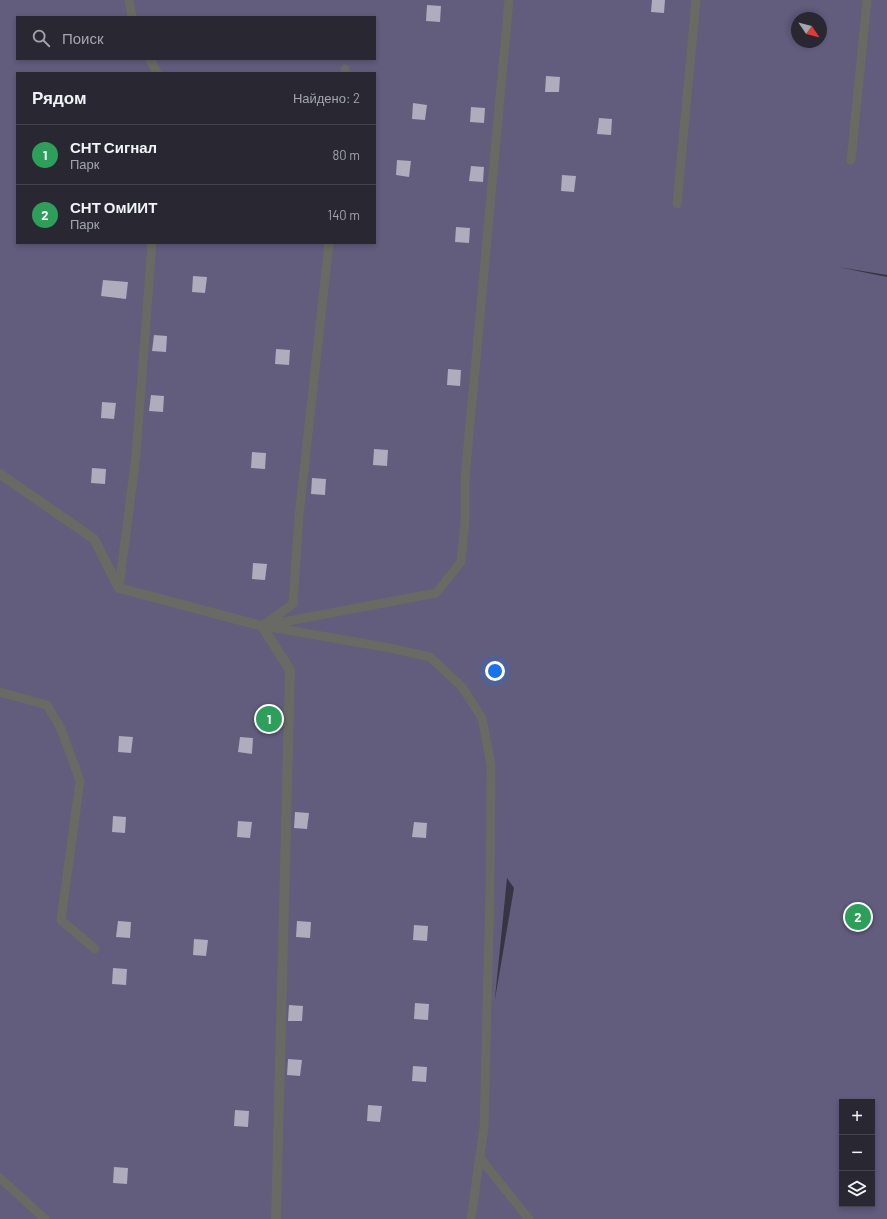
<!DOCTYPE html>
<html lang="ru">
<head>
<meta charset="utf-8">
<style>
	:root { --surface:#292832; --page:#35343e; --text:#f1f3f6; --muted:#a5a6ac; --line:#45444d; --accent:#8abfa5 }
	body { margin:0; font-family:Barlow,sans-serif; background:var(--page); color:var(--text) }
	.controls { position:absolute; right:12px; bottom:12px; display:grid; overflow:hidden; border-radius:0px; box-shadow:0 2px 6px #0003 }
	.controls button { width:36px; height:36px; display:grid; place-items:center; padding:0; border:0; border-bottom:1px solid var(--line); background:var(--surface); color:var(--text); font:20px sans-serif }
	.compass { position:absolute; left:791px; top:12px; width:36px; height:36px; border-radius:50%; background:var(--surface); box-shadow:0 2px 6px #0003; rotate:125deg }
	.you { position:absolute; left:495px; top:671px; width:14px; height:14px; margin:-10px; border:3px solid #fff; border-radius:50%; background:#1a73e8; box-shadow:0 0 0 6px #1a73e833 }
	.badge { display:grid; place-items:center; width:26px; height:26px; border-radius:50%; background:var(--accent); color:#fff; font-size:13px; font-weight:700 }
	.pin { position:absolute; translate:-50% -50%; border:2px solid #fff; box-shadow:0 1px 4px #0006 }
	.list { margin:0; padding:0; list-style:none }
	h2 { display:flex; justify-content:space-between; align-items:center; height:52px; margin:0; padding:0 16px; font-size:17px }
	h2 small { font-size:13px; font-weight:400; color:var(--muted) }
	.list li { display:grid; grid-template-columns:26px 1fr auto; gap:12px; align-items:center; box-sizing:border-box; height:60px; padding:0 16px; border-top:1px solid var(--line) }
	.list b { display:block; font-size:15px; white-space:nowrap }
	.list p { margin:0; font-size:13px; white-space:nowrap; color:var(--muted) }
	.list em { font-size:13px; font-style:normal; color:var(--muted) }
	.icon { flex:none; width:22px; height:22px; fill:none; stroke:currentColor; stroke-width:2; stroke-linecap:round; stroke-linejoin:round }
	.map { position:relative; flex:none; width:887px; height:1219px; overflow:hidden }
	.search { position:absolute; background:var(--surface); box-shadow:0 2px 6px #0003; left:16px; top:16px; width:360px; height:44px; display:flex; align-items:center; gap:10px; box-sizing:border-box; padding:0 14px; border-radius:0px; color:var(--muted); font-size:15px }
	.panel { position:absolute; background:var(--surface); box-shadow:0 2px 6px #0003; left:16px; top:72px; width:360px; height:172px; border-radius:0px }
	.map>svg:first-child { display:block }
	.green { fill:#625c7d; fill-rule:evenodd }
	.building { fill:#aeacbd }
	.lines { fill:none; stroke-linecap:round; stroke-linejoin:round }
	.service { stroke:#696a63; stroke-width:9 }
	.minor { stroke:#696a63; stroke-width:10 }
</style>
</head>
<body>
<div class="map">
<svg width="887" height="1219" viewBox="0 0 887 1219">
	<rect width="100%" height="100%" fill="#373543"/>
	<path class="green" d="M 0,0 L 887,0 L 887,275 L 838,267 L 887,277 L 887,1219 L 0,1219 ZM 17,17 L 375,17 L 375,59 L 17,59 ZM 797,18 L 821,18 L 821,42 L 797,42 ZM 17,73 L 375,73 L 375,243 L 17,243 ZM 507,878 L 514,888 L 495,999 L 495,998 ZM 842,1102 L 872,1102 L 872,1204 L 842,1204 Z"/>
	<path class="building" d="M 652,0 L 665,0 L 664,13 L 651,12 Z
		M 427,5 L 441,6 L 440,22 L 426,21 Z
		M 546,76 L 560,77 L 559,92 L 545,92 Z
		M 413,103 L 427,105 L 425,120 L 412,119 Z
		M 471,107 L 485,108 L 484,123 L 470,122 Z
		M 599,118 L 612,119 L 611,135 L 597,134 Z
		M 397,160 L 411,161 L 409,177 L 396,175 Z
		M 471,166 L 484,167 L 483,182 L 469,181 Z
		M 562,175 L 576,176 L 574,192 L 561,191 Z
		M 456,227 L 470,228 L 469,243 L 455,242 Z
		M 193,276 L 207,277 L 205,293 L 192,292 Z
		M 103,280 L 128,282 L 126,299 L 101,296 Z
		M 154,335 L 167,336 L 166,352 L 152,351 Z
		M 276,349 L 290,350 L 289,365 L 275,364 Z
		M 448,369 L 461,370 L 460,386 L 447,385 Z
		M 151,395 L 164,396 L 163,412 L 149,411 Z
		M 102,402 L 116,403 L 114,419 L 101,418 Z
		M 374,449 L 388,450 L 387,466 L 373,465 Z
		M 252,452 L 266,453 L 265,469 L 251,468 Z
		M 92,468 L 106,469 L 105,484 L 91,483 Z
		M 312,478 L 326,479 L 325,495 L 311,494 Z
		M 253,563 L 267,564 L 265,580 L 252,579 Z
		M 119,736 L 133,737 L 131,753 L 118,752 Z
		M 240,737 L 253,738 L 252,754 L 238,752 Z
		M 295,812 L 309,813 L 307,829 L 294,828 Z
		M 113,816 L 126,817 L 125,833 L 112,832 Z
		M 238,821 L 252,822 L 250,838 L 237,837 Z
		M 414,822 L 427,823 L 426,838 L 412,837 Z
		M 118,921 L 131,922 L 130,938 L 116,937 Z
		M 297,921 L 311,922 L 310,938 L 296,937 Z
		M 414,925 L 428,926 L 427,941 L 413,940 Z
		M 194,939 L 208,940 L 206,956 L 193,955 Z
		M 113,968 L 127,969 L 126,985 L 112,984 Z
		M 415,1003 L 429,1004 L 428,1020 L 414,1019 Z
		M 289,1005 L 303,1006 L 302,1021 L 288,1021 Z
		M 288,1059 L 302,1060 L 300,1076 L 287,1075 Z
		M 413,1066 L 427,1067 L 426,1082 L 412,1081 Z
		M 368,1105 L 382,1106 L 380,1122 L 367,1121 Z
		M 235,1110 L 249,1111 L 248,1127 L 234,1126 Z
		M 114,1167 L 128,1168 L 127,1184 L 113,1183 Z"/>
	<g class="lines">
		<path class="service" d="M 129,0 L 132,17
			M 150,59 L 157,73
			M 345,73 L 345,69
			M 851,160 L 867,0
			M 677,204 L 696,0
			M 119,588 L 136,455 L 152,243
			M 265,624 L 293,604 L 299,516 L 329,243
			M 262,626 L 436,593 L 461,562 L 465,521 L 465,478 L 509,0
			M 270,627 L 390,648 L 430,657 L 462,687 L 482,718 L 491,765 L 490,889 L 484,1127 L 471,1219
			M 0,692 L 47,705 L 61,729 L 80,781 L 61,920 L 95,949
			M 480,1158 L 529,1219
			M 0,1178 L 45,1219"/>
		<path class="minor" d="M 0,474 L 94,539 L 119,588 L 262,626 L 290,670 L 276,1219"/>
	</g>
</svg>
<div class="controls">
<button>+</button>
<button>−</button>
<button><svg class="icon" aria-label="layers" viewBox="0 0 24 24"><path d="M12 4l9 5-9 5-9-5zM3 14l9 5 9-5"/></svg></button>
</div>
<svg class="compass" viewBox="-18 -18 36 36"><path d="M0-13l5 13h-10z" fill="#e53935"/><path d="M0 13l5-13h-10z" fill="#a5a6ac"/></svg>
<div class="you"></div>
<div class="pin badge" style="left:269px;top:719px;background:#2e9e5b">1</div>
<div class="pin badge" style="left:858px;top:917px;background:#2e9e5b">2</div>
<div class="search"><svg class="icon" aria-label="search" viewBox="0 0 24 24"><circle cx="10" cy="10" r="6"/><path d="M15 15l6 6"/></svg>Поиск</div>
<section class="panel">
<h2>Рядом<small>Найдено: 2</small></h2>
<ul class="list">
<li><span class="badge" style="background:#2e9e5b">1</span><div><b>СНТ Сигнал</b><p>Парк</p></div><em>80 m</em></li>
<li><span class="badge" style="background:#2e9e5b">2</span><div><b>СНТ ОмИИТ</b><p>Парк</p></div><em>140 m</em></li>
</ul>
</section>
</div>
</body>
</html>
